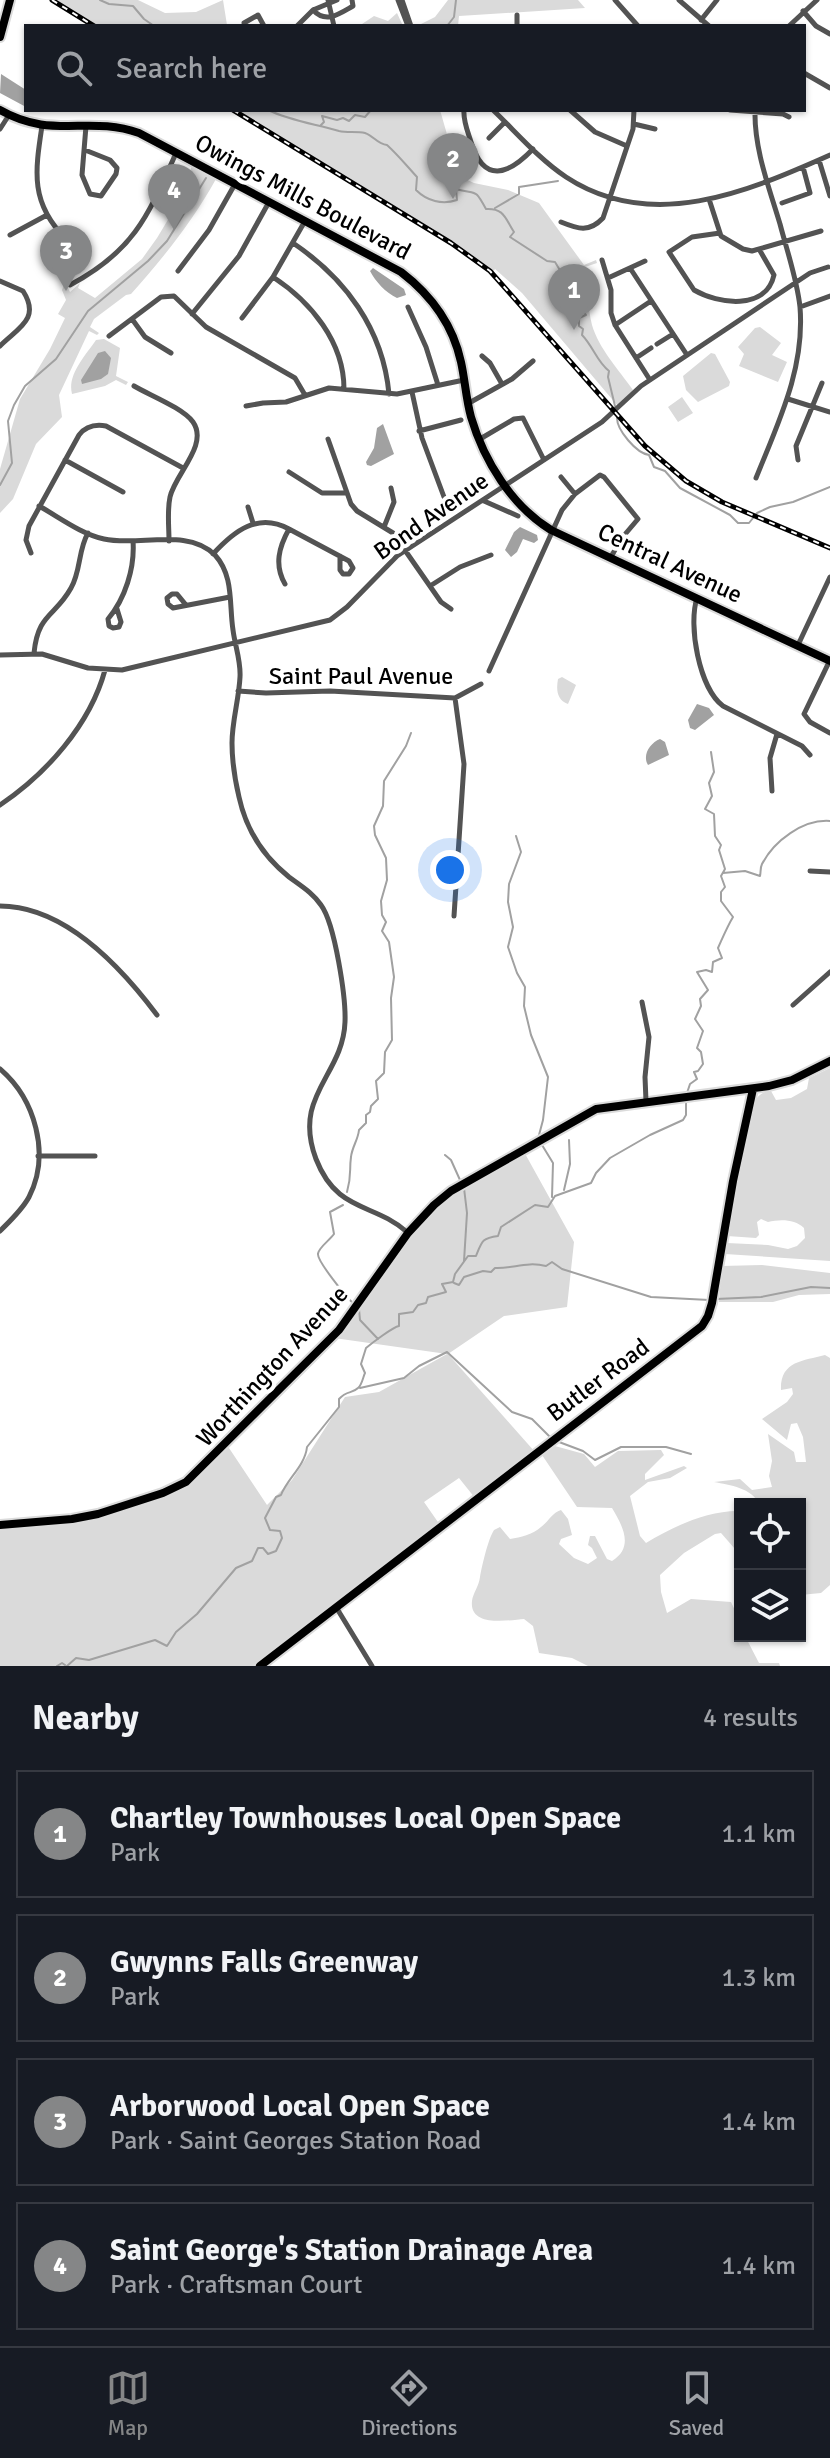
<!DOCTYPE html>
<html lang="en">
<head>
<meta charset="utf-8">
<style>
	:root { --surface:#171b24; --page:#242831; --text:#f1f3f6; --muted:#9ea1a6; --line:#363941; --accent:#858687 }
	body { margin:0; font-family:Signika,sans-serif; background:var(--page); color:var(--text) }
	.controls { position:absolute; right:24px; bottom:24px; display:grid; overflow:hidden; border-radius:0px; box-shadow:0 2px 6px #0004 }
	.controls button { width:72px; height:72px; display:grid; place-items:center; padding:0; border:0; border-bottom:2px solid var(--line); background:var(--surface); color:var(--text); font:40px sans-serif }
	.you { position:absolute; left:450px; top:870px; width:28px; height:28px; margin:-20px; border:6px solid #fff; border-radius:50%; background:#1a73e8; box-shadow:0 0 0 12px #1a73e833 }
	.badge { display:grid; place-items:center; width:52px; height:52px; border-radius:50%; background:var(--accent); color:#fff; font-size:26px; font-weight:700 }
	.pin { position:absolute; translate:-50% -66px; filter:drop-shadow(0 2px 4px #0008) }
	.pin::after { content:''; position:absolute; top:42px; width:28px; height:24px; background:inherit; clip-path:polygon(0 0,100% 0,50% 100%) }
	.list { margin:0; padding:0; list-style:none }
	h2 { display:flex; justify-content:space-between; align-items:center; height:104px; margin:0; padding:0 32px; font-size:34px }
	h2 small { font-size:26px; font-weight:400; color:var(--muted) }
	.list li { display:grid; grid-template-columns:52px 1fr auto; gap:24px; align-items:center; box-sizing:border-box; height:128px; margin:0 16px 16px; padding:0 16px; border:2px solid var(--line); border-radius:0px }
	.list b { display:block; font-size:30px; white-space:nowrap }
	.list p { margin:0; font-size:26px; white-space:nowrap; color:var(--muted) }
	.list em { font-size:26px; font-style:normal; color:var(--muted) }
	.icon { flex:none; width:44px; height:44px; fill:none; stroke:currentColor; stroke-width:2; stroke-linecap:round; stroke-linejoin:round }
	.map { position:relative; flex:none; width:830px; height:1666px; overflow:hidden }
	.search { position:absolute; background:var(--surface); box-shadow:0 2px 6px #0004; left:24px; right:24px; top:24px; height:88px; display:flex; align-items:center; gap:20px; box-sizing:border-box; padding:0 28px; border-radius:0px; color:var(--muted); font-size:30px }
	.sheet { height:680px; background:var(--surface) }
	nav { display:flex; justify-content:space-around; align-items:center; box-sizing:border-box; height:112px; border-top:2px solid var(--line); background:var(--surface); font-size:22px; color:var(--muted) }
	nav a { display:grid; justify-items:center; gap:4px }
	nav .on { color:var(--accent) }
	.map>svg:first-child { display:block }
	.green { fill:#dadada }
	.water { fill:#a1a1a1 }
	.lines { fill:none; stroke-linecap:round; stroke-linejoin:round }
	.stream { stroke:#a1a1a1; stroke-width:2 }
	.major-casing { stroke:#dbdbdb; stroke-width:12 }
	.minor { stroke:#535353; stroke-width:5 }
	.major { stroke:#000; stroke-width:8 }
	.rail-casing { stroke:#000; stroke-width:5 }
	.rail { stroke:#fff; stroke-width:2; stroke-dasharray:6; stroke-linecap:butt }
	.labels { text-anchor:middle; stroke-width:8; stroke-linejoin:round; paint-order:stroke }
	.street-label { font-size:24px; fill:#000; stroke:#fff }
</style>
</head>
<body>
<div class="map">
<svg width="830" height="1666" viewBox="0 0 830 1666">
	<rect width="100%" height="100%" fill="#fff"/>
	<path class="green" d="M 52,0 L 138,0 L 165,13 L 196,12 L 223,0 L 227,25 L 95,26 Z
		M 448,0 L 578,0 L 585,8 L 459,16 L 458,26 L 417,26 L 435,17 Z
		M 397,13 L 403,26 L 359,26 L 374,16 L 388,21 Z
		M 234,110 L 440,110 L 459,176 L 474,183 L 508,190 L 539,203 L 584,265 L 596,260 L 597,263 L 582,268 C 589,287 587,306 592,325 C 599,349 619,370 633,390 L 617,405 L 522,293 L 495,269 L 491,275 L 461,252 Z
		M 192,166 L 216,179 C 192,222 164,257 131,294 L 126,295 L 94,319 L 90,327 L 99,333 L 97,335 L 89,331 L 59,395 L 62,417 L 36,444 L 13,499 L 0,513 L 0,469 L 20,399 L 50,349 L 65,318 L 58,314 L 66,300 L 62,290 L 65,282 L 70,292 L 80,283 L 78,288 L 95,298 L 142,259 L 157,238 L 175,208 Z
		M 760,327 L 781,343 L 772,355 L 787,362 L 778,382 L 739,366 L 744,354 L 738,347 L 755,328 Z
		M 104,339 L 120,348 L 116,376 L 128,382 L 126,385 L 116,380 L 105,386 L 72,394 C 67,375 85,356 96,340 Z
		M 711,353 L 715,354 L 730,382 L 729,386 L 698,402 L 686,390 L 683,376 Z
		M 682,397 L 693,413 L 678,422 L 668,407 Z
		M 562,677 L 576,685 L 568,704 C 557,700 556,690 558,679 Z
		M 830,1068 L 830,1261 L 725,1254 L 727,1243 L 768,1245 L 788,1249 L 797,1246 L 805,1238 L 804,1228 C 795,1219 780,1219 768,1222 L 761,1219 L 757,1222 L 759,1235 L 756,1238 L 727,1236 L 736,1176 L 752,1106 C 756,1098 761,1091 771,1091 L 776,1100 L 791,1098 L 807,1089 L 809,1078 Z
		M 523,1150 L 574,1242 L 567,1307 L 504,1316 L 448,1354 L 535,1452 L 475,1498 L 459,1478 L 424,1502 L 440,1525 L 259,1666 L 0,1666 L 0,1527 L 89,1517 L 170,1491 L 227,1445 L 267,1505 L 292,1480 L 345,1397 L 379,1392 L 447,1354 L 334,1338 L 413,1230 L 444,1198 Z
		M 762,1265 L 830,1273 L 830,1294 L 799,1295 L 773,1302 L 719,1302 L 722,1266 Z
		M 825,1355 L 830,1358 L 830,1585 L 821,1593 L 800,1595 L 800,1504 L 759,1504 C 752,1488 730,1485 714,1482 L 740,1479 L 752,1490 L 772,1487 L 769,1476 L 772,1461 L 768,1434 L 794,1452 L 796,1462 L 806,1462 L 803,1437 L 797,1423 L 791,1424 L 787,1440 L 762,1419 L 787,1402 L 793,1394 L 792,1388 L 781,1390 C 780,1361 803,1361 825,1355 Z
		M 555,1446 L 584,1454 L 595,1467 L 618,1451 L 661,1450 L 664,1455 L 645,1474 L 645,1480 L 684,1466 L 687,1468 L 670,1478 L 648,1482 L 630,1496 L 640,1536 L 646,1543 C 672,1527 708,1510 740,1511 L 740,1570 L 735,1549 L 721,1533 L 715,1534 L 684,1553 L 660,1575 L 661,1592 L 667,1613 L 691,1599 L 731,1602 L 740,1621 L 740,1636 L 745,1636 L 759,1663 L 779,1663 L 780,1666 L 588,1666 L 572,1658 L 539,1653 L 533,1626 L 524,1619 C 510,1620 469,1628 472,1601 C 473,1593 479,1586 480,1577 C 482,1566 488,1539 494,1530 L 500,1527 L 510,1539 C 521,1537 532,1535 541,1527 C 549,1521 552,1513 561,1510 L 568,1519 L 572,1535 L 561,1539 L 559,1544 L 574,1558 L 588,1564 L 597,1558 L 592,1548 L 588,1545 L 590,1536 L 595,1536 L 607,1559 L 612,1561 C 635,1547 622,1525 612,1508 L 577,1507 L 542,1455 Z"/>
	<path class="water" d="M 1,74 L 26,90 L 26,107 L 0,93 Z
		M 373,268 L 404,289 L 406,295 L 397,298 C 386,293 375,281 370,271 Z
		M 105,351 L 111,358 L 108,374 L 101,379 L 82,384 L 81,380 L 98,353 Z
		M 383,424 L 394,454 L 371,466 L 367,465 L 366,462 L 374,448 L 377,428 Z
		M 520,527 L 537,535 L 538,540 L 534,543 L 523,539 L 517,552 L 511,557 L 505,550 L 514,532 Z
		M 697,704 L 709,708 L 714,715 L 695,730 L 690,728 L 688,720 Z
		M 660,739 L 665,742 L 669,755 L 648,765 C 642,755 650,743 660,739 Z"/>
	<g class="lines">
		<path class="stream" d="M 100,0 L 109,4 L 133,6 L 144,19 L 154,26
			M 447,26 L 454,17 L 456,0
			M 268,110 C 291,121 316,124 339,131 C 347,133 357,131 365,133 C 374,136 377,144 387,145 C 398,155 406,165 417,177 L 416,190 C 427,201 442,205 457,200 L 456,189 C 477,195 474,187 486,209 C 504,208 505,218 514,232 L 510,237 L 547,261 L 555,262 L 570,287 L 581,291 L 586,300 L 578,304 L 586,315 L 579,318 L 579,326 L 583,329 L 582,335 C 593,346 597,362 609,371 L 608,377 L 615,406
			M 321,125 L 324,122 L 322,116 L 337,120 L 343,118 L 349,121 L 355,115 L 365,117 L 371,110
			M 495,208 L 519,194 L 519,187 L 558,181
			M 617,418 C 617,430 636,453 649,455 L 654,467 L 665,471 L 680,488 L 730,515 L 738,523 L 749,523 L 757,513 L 770,507 L 793,502 L 830,487
			M 0,485 L 12,463 L 8,421 L 14,405 L 25,386 L 56,359 L 88,311 L 148,261 L 167,241 L 206,178
			M 516,836 L 521,852 L 509,884 L 508,902 L 513,927 L 508,947 L 517,973 L 525,987 L 524,1006 L 531,1035 L 548,1077 L 543,1120 L 539,1135
			M 723,873 L 745,871 L 760,876 C 761,872 760,868 762,864 C 774,841 803,819 830,821
			M 687,1093 L 690,1084 L 697,1079 L 694,1072 L 698,1071 L 703,1064 L 701,1052 L 697,1048 L 703,1031 L 695,1019 L 701,1006 L 700,999 L 708,990 L 697,972 L 706,970 L 712,972 L 713,962 L 722,958 L 718,948 C 723,937 727,927 733,917 L 721,901 L 721,892 L 725,887 L 721,876 L 725,869 L 719,850 L 721,845 L 715,836 L 714,814 L 705,809 L 712,796 L 709,783 L 714,772 L 711,752
			M 542,1145 L 553,1163 L 552,1197
			M 445,1155 L 451,1160 L 460,1180
			M 464,1188 L 467,1213 L 464,1261
			M 564,1190 L 570,1164 L 569,1140
			M 347,1192 C 352,1174 349,1171 351,1157 C 352,1147 358,1140 359,1130 L 366,1123 L 366,1115 L 370,1112 L 371,1106 L 378,1099 L 376,1081 L 384,1073 L 385,1052 L 392,1040 L 391,998 L 394,977 L 389,942 L 382,931 L 386,922 L 382,915 L 381,901 L 387,880 L 386,858 L 375,835 L 374,826 L 383,806 L 384,781 L 406,746 L 411,733
			M 343,1205 L 330,1212 L 334,1234 C 330,1240 318,1248 318,1254 C 317,1261 347,1298 354,1304
			M 454,1283 L 459,1285 L 464,1277 L 483,1271 L 491,1272 L 495,1268 C 513,1269 526,1261 546,1266 L 552,1262 L 562,1269 L 651,1297 L 709,1300
			M 716,1299 L 761,1297 L 811,1287 L 830,1288
			M 359,1309 L 360,1320 L 378,1339
			M 360,1388 L 404,1378 L 419,1366 L 447,1352 L 512,1412 L 532,1419 L 550,1437
			M 559,1442 L 583,1451 L 595,1460 L 621,1447 L 666,1447 L 691,1454
			M 57,1666 L 62,1663 L 65,1665
			M 67,1666 L 76,1658 L 89,1660 L 155,1640 L 167,1646 L 176,1632 L 197,1614 L 236,1568 L 252,1561 L 258,1548 L 263,1548 L 268,1554 L 276,1551 L 282,1538 L 280,1531 L 270,1530 L 265,1518 L 276,1497 L 281,1495 C 287,1479 305,1466 307,1447 L 339,1407 L 339,1399 C 347,1390 352,1394 358,1388 C 362,1385 363,1377 365,1373 L 361,1364 L 366,1348 C 372,1343 393,1327 399,1326 L 399,1314 L 413,1312 L 418,1305 L 426,1303 L 428,1297 L 446,1292 L 442,1284 L 453,1282 L 455,1274 L 468,1256 L 476,1256 C 482,1241 482,1238 498,1236 L 501,1227 L 535,1205 L 548,1207 L 555,1196 L 591,1183 L 596,1173 L 610,1158 L 650,1135 L 683,1120 L 686,1115 L 686,1101"/>
		<g class="major-casing">
			<path id="major" d="M 0,37 L 10,0
				M 0,110 C 52,140 88,115 139,133 L 401,272 C 431,295 453,325 461,362 C 465,380 466,399 471,417 C 484,461 512,506 551,530 L 830,661
				M 0,1525 L 72,1519 L 98,1514 L 163,1493 L 186,1482 L 339,1330 L 408,1233 L 434,1205 L 451,1191 L 596,1109 L 769,1086 L 792,1080 L 830,1061
				M 260,1666 L 702,1326 L 708,1316 L 712,1303 L 733,1181 L 753,1089"/>
		</g>
		<path class="minor" d="M 328,0 L 334,26
			M 398,0 L 408,26
			M 402,0 L 411,26
			M 615,0 L 638,26
			M 679,0 L 709,26
			M 313,10 C 326,24 339,14 353,6 L 352,0
			M 803,11 L 816,26 L 830,34
			M 517,15 L 517,26
			M 701,20 L 717,0
			M 245,26 L 244,23 L 258,15 L 264,26
			M 297,26 L 313,10 L 337,0
			M 789,26 L 817,0
			M 804,73 L 830,88
			M 464,110 C 463,121 468,132 471,142 C 484,184 508,175 533,149
			M 493,110 C 517,133 539,159 566,177 C 651,233 747,192 830,155
			M 570,110 L 595,132 L 627,146
			M 730,110 L 783,114 L 789,117
			M 755,110 C 754,149 769,187 780,224 C 787,251 797,279 800,307 C 805,369 778,423 756,478
			M 634,124 L 655,129
			M 42,126 C 35,172 30,203 66,239
			M 0,129 L 9,115
			M 489,138 L 505,122
			M 85,150 L 110,160 L 117,168 L 116,174 L 101,196 L 90,194 L 82,175 L 86,126
			M 819,160 L 830,196
			M 709,199 L 721,236 L 743,249 L 752,251 L 821,231
			M 782,203 L 810,193 L 803,167
			M 561,222 C 578,229 589,233 603,218 L 633,129 L 634,110
			M 720,233 L 692,237 L 669,252 L 694,290 C 718,304 766,311 774,275 L 759,249
			M 10,235 L 47,215
			M 293,243 C 345,278 383,329 389,394
			M 602,260 L 611,290 L 611,313 L 615,325 L 650,380
			M 630,268 L 687,355
			M 178,271 L 209,230 L 235,184
			M 273,277 C 311,302 344,342 344,389
			M 608,278 L 645,261
			M 0,281 L 23,291 C 41,319 18,328 0,346
			M 70,285 C 134,251 148,216 176,153
			M 408,307 L 426,347 L 438,385
			M 800,307 L 830,296
			M 192,314 L 239,256 L 269,202
			M 242,318 L 273,277 L 305,221
			M 132,319 L 145,337 L 171,353
			M 615,325 L 651,301
			M 109,336 L 161,297 L 174,296 L 206,327 L 295,378 L 305,395
			M 657,344 L 673,334
			M 482,356 L 490,363 L 502,384
			M 636,358 L 651,348
			M 134,386 C 149,395 183,408 193,422 C 209,445 175,474 170,497 C 167,511 169,526 169,541
			M 412,392 L 422,438 L 444,497
			M 788,399 L 830,412
			M 469,403 L 512,379 L 533,361
			M 246,406 L 263,403 L 286,402 L 329,388 L 397,394 L 464,380
			M 419,431 L 461,420
			M 328,439 L 351,504 L 357,511 L 393,533 L 441,602 L 451,609
			M 480,439 L 514,419 L 523,418 L 544,460
			M 65,460 L 123,492
			M 798,460 L 796,446 L 822,383
			M 289,472 L 322,493 L 345,493
			M 561,477 L 575,494
			M 484,501 L 518,516
			M 39,506 C 59,517 81,534 104,539 C 138,547 187,527 215,555 C 234,576 229,604 233,630 C 235,646 241,661 240,677 C 239,699 232,721 232,743 C 232,761 235,780 239,797 C 246,829 264,857 289,877 C 301,886 313,893 321,905 C 335,924 346,998 345,1022 C 343,1076 292,1095 316,1159 C 337,1213 373,1202 407,1232
			M 248,507 L 253,523
			M 384,527 L 394,502 L 391,488
			M 31,553 L 26,540 L 29,526 L 79,435 C 86,426 95,424 106,426 L 183,468
			M 213,554 C 234,531 258,512 289,529 L 349,561 L 353,568 L 349,574 L 343,574 L 340,570 L 340,556
			M 285,584 C 274,565 279,547 289,529
			M 430,586 L 460,567 L 491,555
			M 697,598 C 688,625 699,688 723,706 L 802,746 L 810,755
			M 186,605 L 177,594 L 172,594 L 167,598 L 168,604 L 173,608 L 230,597
			M 117,609 L 121,622 L 119,627 L 113,628 L 109,626 L 108,619 C 125,599 135,568 133,541
			M 798,645 L 830,577
			M 34,653 C 38,613 55,617 71,588 C 81,571 78,550 88,533
			M 0,655 L 42,654 L 88,668 L 122,670 L 330,620 L 347,607 L 397,556 L 602,422 L 641,386 L 810,273 L 828,267
			M 829,662 L 804,714 L 810,722 L 830,733
			M 489,671 L 562,510 L 575,494 L 600,475 L 604,477 L 638,519 L 621,539 L 611,557
			M 238,691 L 266,693 L 330,691 L 455,698 L 481,684
			M 772,791 L 770,758 L 777,734
			M 0,805 C 46,774 90,725 105,670
			M 810,871 L 830,872
			M 0,906 C 64,906 121,967 157,1015
			M 454,916 L 464,764 L 455,698
			M 642,1002 L 649,1037 L 645,1077 L 646,1101
			M 793,1005 L 830,972
			M 0,1069 C 35,1099 51,1154 29,1197 C 22,1210 11,1220 0,1231
			M 38,1156 L 95,1156
			M 336,1607 L 372,1666"/>
		<use href="#major" class="major"/>
		<g class="rail-casing">
			<path id="rail" d="M 52,0 L 94,26
				M 233,110 L 451,243 L 490,271 L 645,446 L 686,481 L 722,502 L 830,548"/>
		</g>
		<use href="#rail" class="rail"/>
	</g>
	<g class="labels">
		<g class="street-label">
			<text transform="translate(303 197) rotate(28)" y="8">Owings Mills Boulevard</text>
			<text transform="translate(431 516) rotate(-35)" y="8">Bond Avenue</text>
			<text transform="translate(670 563) rotate(25)" y="8">Central Avenue</text>
			<text x="361" y="684">Saint Paul Avenue</text>
			<text transform="translate(272 1366) rotate(-47)" y="8">Worthington Avenue</text>
			<text transform="translate(598 1380) rotate(-37)" y="8">Butler Road</text>
		</g>
	</g>
</svg>
<div class="controls">
<button><svg class="icon" aria-label="locate" viewBox="0 0 24 24"><circle cx="12" cy="12" r="6"/><path d="M12 2v4M12 18v4M2 12h4M18 12h4"/></svg></button>
<button><svg class="icon" aria-label="layers" viewBox="0 0 24 24"><path d="M12 4l9 5-9 5-9-5zM3 14l9 5 9-5"/></svg></button>
</div>
<div class="you"></div>
<div class="pin badge" style="left:574px;top:330px">1</div>
<div class="pin badge" style="left:453px;top:199px">2</div>
<div class="pin badge" style="left:66px;top:291px">3</div>
<div class="pin badge" style="left:174px;top:230px">4</div>
<div class="search"><svg class="icon" aria-label="search" viewBox="0 0 24 24"><circle cx="10" cy="10" r="6"/><path d="M15 15l6 6"/></svg>Search here</div>
</div>
<section class="sheet">
<h2>Nearby<small>4 results</small></h2>
<ul class="list">
<li><span class="badge">1</span><div><b>Chartley Townhouses Local Open Space</b><p>Park</p></div><em>1.1 km</em></li>
<li><span class="badge">2</span><div><b>Gwynns Falls Greenway</b><p>Park</p></div><em>1.3 km</em></li>
<li><span class="badge">3</span><div><b>Arborwood Local Open Space</b><p>Park · Saint Georges Station Road</p></div><em>1.4 km</em></li>
<li><span class="badge">4</span><div><b>Saint George's Station Drainage Area</b><p>Park · Craftsman Court</p></div><em>1.4 km</em></li>
</ul>
</section>
<nav>
<a class="on"><svg class="icon" aria-label="map" viewBox="0 0 24 24"><path d="M3 6l6-2 6 2 6-2v14l-6 2-6-2-6 2zM9 4v14M15 6v14"/></svg>Map</a>
<a><svg class="icon" aria-label="directions" viewBox="0 0 24 24"><path d="M12 3l9 9-9 9-9-9zM9 14v-3h6M13 9l2 2-2 2"/></svg>Directions</a>
<a><svg class="icon" aria-label="saved" viewBox="0 0 24 24"><path d="M7 4h10v16l-5-4-5 4z"/></svg>Saved</a>
</nav>
</body>
</html>
